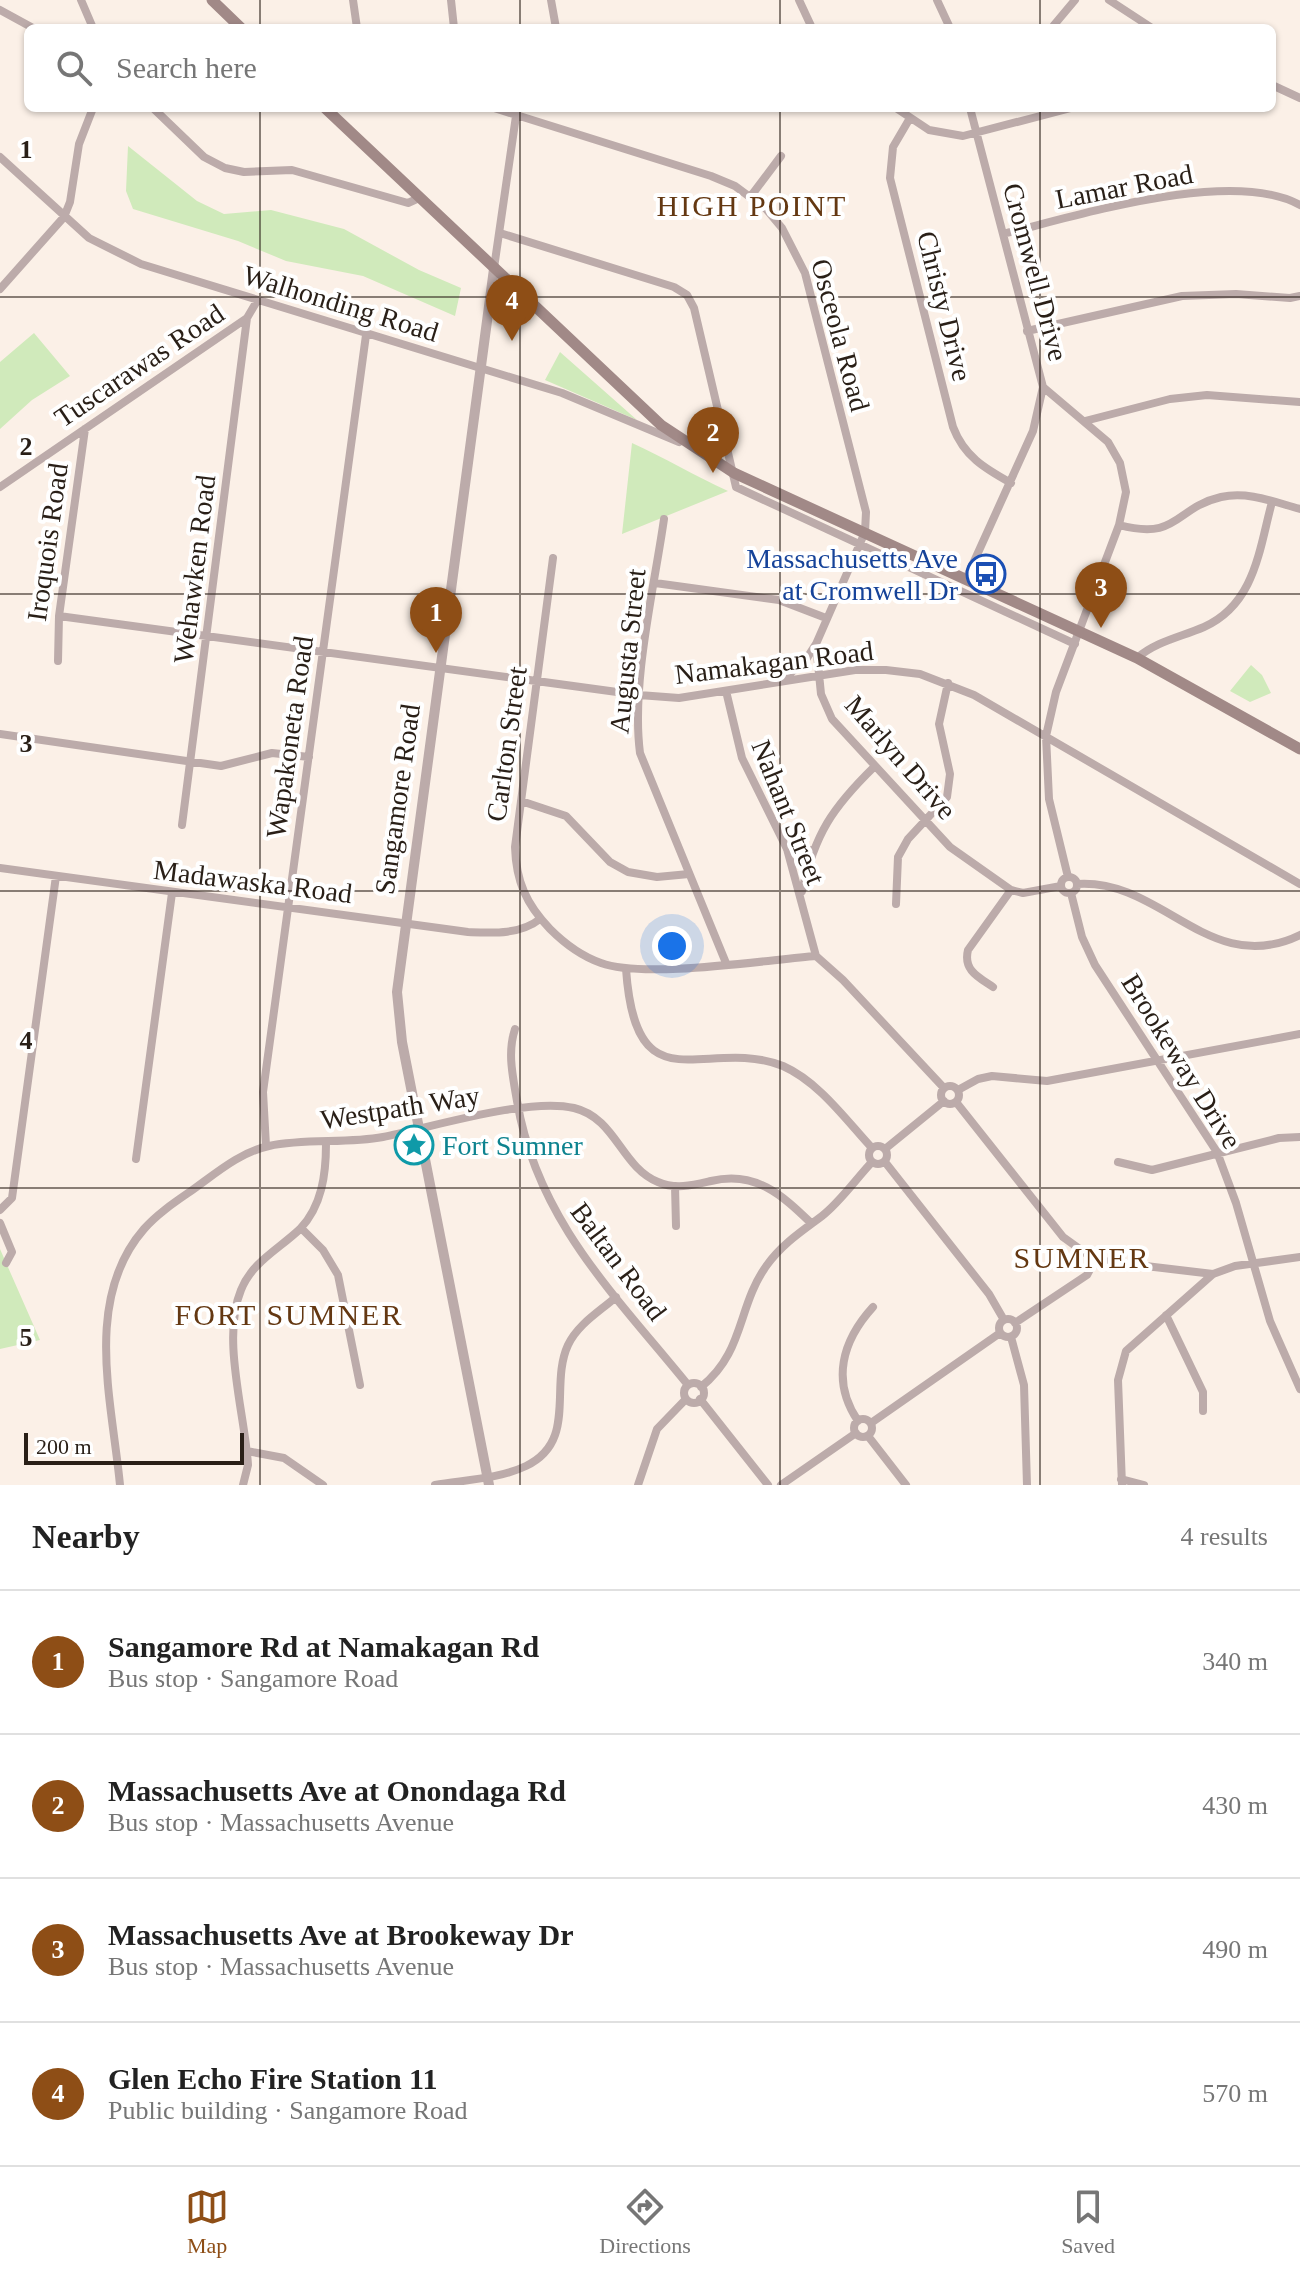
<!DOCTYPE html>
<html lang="en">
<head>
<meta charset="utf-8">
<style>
	:root { --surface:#fff; --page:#f6f6f6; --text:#222; --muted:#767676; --line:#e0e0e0; --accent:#8e4e16 }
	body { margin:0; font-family:Georgia,serif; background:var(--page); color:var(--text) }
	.scale { position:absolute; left:24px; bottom:20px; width:220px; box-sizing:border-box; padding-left:8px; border:4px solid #291f17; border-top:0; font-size:22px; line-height:28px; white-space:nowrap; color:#291f17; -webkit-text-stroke:6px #fff; paint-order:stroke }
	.you { position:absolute; left:672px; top:946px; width:28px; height:28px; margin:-20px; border:6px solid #fff; border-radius:50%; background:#1a73e8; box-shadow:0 0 0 12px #1a73e833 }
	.badge { display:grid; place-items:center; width:52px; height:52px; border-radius:50%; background:var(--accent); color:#fff; font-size:26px; font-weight:700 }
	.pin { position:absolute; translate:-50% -66px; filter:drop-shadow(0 2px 4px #0008) }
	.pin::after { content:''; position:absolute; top:42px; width:28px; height:24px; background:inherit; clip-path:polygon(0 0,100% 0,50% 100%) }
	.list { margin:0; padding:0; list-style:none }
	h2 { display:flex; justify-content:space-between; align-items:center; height:104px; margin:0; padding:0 32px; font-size:34px }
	h2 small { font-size:26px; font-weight:400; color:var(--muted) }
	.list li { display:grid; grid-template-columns:52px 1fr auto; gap:24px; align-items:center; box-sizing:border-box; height:144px; padding:0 32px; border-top:2px solid var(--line) }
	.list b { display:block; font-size:30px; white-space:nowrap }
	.list p { margin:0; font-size:26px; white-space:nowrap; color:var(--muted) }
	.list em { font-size:26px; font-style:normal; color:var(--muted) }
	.icon { flex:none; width:44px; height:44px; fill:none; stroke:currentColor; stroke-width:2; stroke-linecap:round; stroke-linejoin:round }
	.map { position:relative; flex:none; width:1300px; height:1485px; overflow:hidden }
	.search { position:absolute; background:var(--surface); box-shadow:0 2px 6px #0004; left:24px; right:24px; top:24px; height:88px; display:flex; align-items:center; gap:20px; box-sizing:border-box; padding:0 28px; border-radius:12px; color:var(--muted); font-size:30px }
	.sheet { height:680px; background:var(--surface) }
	nav { display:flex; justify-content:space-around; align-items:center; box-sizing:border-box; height:112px; border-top:2px solid var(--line); background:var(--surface); font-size:22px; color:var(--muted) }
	nav a { display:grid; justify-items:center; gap:4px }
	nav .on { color:var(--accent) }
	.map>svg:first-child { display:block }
	.green { fill:#d0eabb }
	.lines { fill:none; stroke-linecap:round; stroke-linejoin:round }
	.minor { stroke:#bcabaa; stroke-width:8 }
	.tertiary { stroke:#bcabaa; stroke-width:10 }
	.secondary { stroke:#a18987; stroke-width:11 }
	.grid { fill:none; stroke:#291f17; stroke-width:2; stroke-opacity:0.55 }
	.labels { text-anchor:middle; stroke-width:8; stroke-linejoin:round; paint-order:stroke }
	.street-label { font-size:28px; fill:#291f17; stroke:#fff }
	.transit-label { font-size:28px; fill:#164399; stroke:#fff; text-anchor:end }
	.culture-label { font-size:28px; fill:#0d838f; stroke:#fff; text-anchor:start }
	.neighbourhood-label { font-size:30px; letter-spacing:2px; fill:#643812; stroke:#fff }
	.grid-label { font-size:26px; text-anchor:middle; font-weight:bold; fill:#291f17; stroke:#fff; stroke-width:8; stroke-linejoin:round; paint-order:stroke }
</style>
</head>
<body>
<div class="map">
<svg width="1300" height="1485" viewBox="0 0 1300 1485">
	<rect width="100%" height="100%" fill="#fbf0e7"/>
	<path class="green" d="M 128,146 L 197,201 L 224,214 L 271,210 L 344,229 L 419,270 L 461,288 L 455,316 L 363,276 L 286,261 L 238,241 L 133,209 L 126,191 Z
		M 34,333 L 70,376 L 32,400 L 0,429 L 0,362 Z
		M 560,352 L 637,420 L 545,380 Z
		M 632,443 C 665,458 695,476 728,491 L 622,534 Z
		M 1251,665 L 1262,675 L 1271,693 L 1250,702 L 1230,691 Z
		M 0,1249 L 40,1340 L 0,1349 Z"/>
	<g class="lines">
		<path class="minor" d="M 81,0 L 93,28
			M 353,0 L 357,28
			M 451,0 L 454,28
			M 551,0 L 556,28
			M 799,0 L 812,28
			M 937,0 L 950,28
			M 1109,0 L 1152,28
			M 0,10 L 33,28
			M 1054,25 L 1075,0
			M 1272,85 L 1300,98
			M 153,108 L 204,157 L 225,168 L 244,172 L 292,170 L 408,203 L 419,198
			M 494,108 L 711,176 L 735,186 L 766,209 L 782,228 L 805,273 L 866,512 L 865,532 L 816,644 L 821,694 L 832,719 L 950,847 L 1011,890 L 1023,893 L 1061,886
			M 896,108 L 929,130 L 963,136 L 1071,108
			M 910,118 L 893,147 L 890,178 L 953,427 C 964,456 984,468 1011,483
			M 0,157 L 89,238 L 141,264 L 562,393 L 679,442
			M 751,196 L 781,156
			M 500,233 L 674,287 L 687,295 L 694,308 L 736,487 L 1075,644
			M 1003,234 C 1077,216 1231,167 1300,205
			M 494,268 L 516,116
			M 0,289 L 64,217 L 70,202 L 79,144 L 93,108
			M 1027,331 L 1182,296 L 1236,294 L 1290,298 L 1300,296
			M 1043,387 L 1108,442 L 1120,463 L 1126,492 L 1119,525 L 1056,692 L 1046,736 L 1049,799 L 1068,877
			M 1085,421 L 1170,399 L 1207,395 L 1300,402
			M 0,487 L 247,318 L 257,301
			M 664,519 C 654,589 631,684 640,753 L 726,963
			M 1119,525 C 1179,541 1174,508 1221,497 C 1248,491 1274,502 1300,509
			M 553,558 L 515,847 C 516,881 526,904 550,929 C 565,944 581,956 601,963 C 645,979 765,960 816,956
			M 967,577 L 1033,431 L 1043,387 L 970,108
			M 655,583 L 779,600 L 826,618
			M 59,616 L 639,695 L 679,698 L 855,670 L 886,670 L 920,674 L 974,695 L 1300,884
			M 1137,658 C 1157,641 1181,637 1204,627 C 1255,604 1259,550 1272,502
			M 58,661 L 59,616 L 85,429
			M 782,681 L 807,658 L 816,644
			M 726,691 L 742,758 L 787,849 L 816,956 L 843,980 L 944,1088
			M 0,734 L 221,766 L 272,753 L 309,757
			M 521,801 L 566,816 L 610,862 L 628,872 L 657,877 L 689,874
			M 182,825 L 247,318
			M 787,849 L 811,850
			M 0,868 L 468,932 C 492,933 520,935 540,919
			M1061 885a8 8 0 1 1 16 0a8 8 0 1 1-16 0Z
			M 1077,884 C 1162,878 1210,979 1300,935
			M 802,891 C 815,834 832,808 874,767
			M 1071,893 L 1082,937 L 1095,965 L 1217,1152 L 1236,1203 L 1270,1321 L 1300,1389
			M 896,904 L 898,857 L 908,839 L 947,797 L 950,774 L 939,724 L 948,683
			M 626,969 C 636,1111 705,1035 783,1066 C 819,1082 846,1120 872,1148
			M 993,987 C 978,977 963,970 968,950 L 1011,890
			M 515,1029 C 507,1053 513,1077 517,1101 C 537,1220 615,1295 688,1385
			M941 1095a9 9 0 1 1 18 0a9 9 0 1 1-18 0Z
			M 958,1090 L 978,1079 L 992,1076 L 1047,1081 L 1300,1034
			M 956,1102 L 1063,1237 L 1095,1260
			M869 1155a9 9 0 1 1 18 0a9 9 0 1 1-18 0Z
			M 266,1146 L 263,1092 L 366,335
			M 885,1149 L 944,1101
			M 136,1159 L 172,893
			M 885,1162 L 989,1294 L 1004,1320
			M 1118,1162 L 1152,1170 L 1279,1138 L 1300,1137
			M 675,1186 L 676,1226
			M 0,1210 L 12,1198 L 56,876
			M 0,1223 L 12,1252 L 6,1263
			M 301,1228 L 323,1250 L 338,1275 L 360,1385
			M 1166,1315 L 1203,1392 L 1203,1411
			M999 1328a9 9 0 1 1 18 0a9 9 0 1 1-18 0Z
			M 1015,1323 L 1087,1275 L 1095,1260 L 1213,1274
			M 1011,1337 L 1024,1385 L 1027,1485
			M684 1393a10 10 0 1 1 20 0a10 10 0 1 1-20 0Z
			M 701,1387 C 745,1352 737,1306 767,1265 C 782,1244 802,1231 822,1216 C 840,1202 856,1179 872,1162
			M 700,1399 L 768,1485
			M854 1428a9 9 0 1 1 18 0a9 9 0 1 1-18 0Z
			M 858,1421 C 831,1381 842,1341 873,1307
			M 871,1423 L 1000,1333
			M 868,1436 L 906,1485
			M 247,1451 L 284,1458 L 323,1485
			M 1121,1479 L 1144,1485
			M 120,1485 C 112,1401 83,1299 144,1229 C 157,1214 175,1202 191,1191 C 215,1174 240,1152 269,1146 C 306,1138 346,1144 383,1137 C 432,1127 529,1097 574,1108 C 616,1118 621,1167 658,1182 C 676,1190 694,1185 711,1181 C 755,1170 782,1195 811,1223
			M 243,1485 L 248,1465 C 245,1414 221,1338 241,1290 C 252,1262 279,1249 300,1229 C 322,1206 326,1174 326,1144
			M 435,1485 C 463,1480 499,1479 526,1466 C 578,1441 549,1386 568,1345 C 578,1324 599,1312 616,1297
			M 638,1485 L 657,1429 L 686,1399
			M 781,1485 L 856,1433
			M 1122,1485 L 1118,1380 L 1126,1351 L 1213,1274 L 1235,1266 L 1300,1257"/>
		<path class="tertiary" d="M 489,1485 L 402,1042 L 397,992 L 494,269"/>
		<path class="secondary" d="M 212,0 L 241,28
			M 325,108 L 661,425 L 734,473 L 1137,658 L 1300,749"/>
	</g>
	<path class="grid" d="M 260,0 L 260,28M 520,0 L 520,28M 780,0 L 780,28M 1040,0 L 1040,28M 260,108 L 260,1485M 520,108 L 520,1485M 780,108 L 780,1485M 1040,108 L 1040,1485M 0,297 L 1300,297M 0,594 L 1300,594M 0,891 L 1300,891M 0,1188 L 1300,1188"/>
	<defs>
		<g id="bus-ring" transform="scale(2)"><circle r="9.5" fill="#fff" stroke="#1a4fb4" stroke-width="1.5"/><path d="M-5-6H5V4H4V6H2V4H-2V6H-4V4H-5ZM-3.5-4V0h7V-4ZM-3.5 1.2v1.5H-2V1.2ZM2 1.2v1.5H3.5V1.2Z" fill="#1a4fb4"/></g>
		<g id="sight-ring" transform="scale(2)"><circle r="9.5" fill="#fff" stroke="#0f9aa8" stroke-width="1.5"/><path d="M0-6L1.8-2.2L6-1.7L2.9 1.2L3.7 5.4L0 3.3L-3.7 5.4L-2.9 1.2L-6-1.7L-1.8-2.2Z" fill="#0f9aa8"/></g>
	</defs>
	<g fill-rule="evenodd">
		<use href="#bus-ring" x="986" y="574"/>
		<use href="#sight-ring" x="414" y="1145"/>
	</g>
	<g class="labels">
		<g class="street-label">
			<text transform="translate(1124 186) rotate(-11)" y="10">Lamar Road</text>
			<text transform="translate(1036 272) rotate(75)" y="10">Cromwell Drive</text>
			<text transform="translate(341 303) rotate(17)" y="10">Walhonding Road</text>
			<text transform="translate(945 306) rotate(76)" y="10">Christy Drive</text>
			<text transform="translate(841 335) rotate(75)" y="10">Osceola Road</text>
			<text transform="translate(139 365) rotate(-34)" y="10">Tuscarawas Road</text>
			<text transform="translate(47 542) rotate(-82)" y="10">Iroquois Road</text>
			<text transform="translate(194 569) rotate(-83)" y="10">Wehawken Road</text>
			<text transform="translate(627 651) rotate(-84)" y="10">Augusta Street</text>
			<text transform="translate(774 662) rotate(-7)" y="10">Namakagan Road</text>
			<text transform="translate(289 737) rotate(-82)" y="10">Wapakoneta Road</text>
			<text transform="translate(506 744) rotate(-82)" y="10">Carlton Street</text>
			<text transform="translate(901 757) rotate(49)" y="10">Marlyn Drive</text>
			<text transform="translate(397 799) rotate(-82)" y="10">Sangamore Road</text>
			<text transform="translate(789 812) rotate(68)" y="10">Nahant Street</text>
			<text transform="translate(253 881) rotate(7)" y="10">Madawaska Road</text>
			<text transform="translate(1182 1061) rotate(58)" y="10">Brookeway Drive</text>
			<text transform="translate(400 1107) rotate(-9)" y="10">Westpath Way</text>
			<text transform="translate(619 1261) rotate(53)" y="10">Baltan Road</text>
		</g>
		<g class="transit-label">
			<text x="958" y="568">Massachusetts Ave<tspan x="958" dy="32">at Cromwell Dr</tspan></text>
		</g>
		<g class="culture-label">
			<text x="442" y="1155">Fort Sumner</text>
		</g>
		<g class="neighbourhood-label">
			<text x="752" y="216">HIGH POINT</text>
			<text x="1082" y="1268">SUMNER</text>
			<text x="289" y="1325">FORT SUMNER</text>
		</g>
	</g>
	<g class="grid-label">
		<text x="26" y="158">1</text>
		<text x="26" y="455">2</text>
		<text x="26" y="752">3</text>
		<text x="26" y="1049">4</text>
		<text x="26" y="1346">5</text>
	</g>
</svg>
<div class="scale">200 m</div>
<div class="you"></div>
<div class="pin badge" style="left:436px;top:653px">1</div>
<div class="pin badge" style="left:713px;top:473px">2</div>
<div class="pin badge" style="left:1101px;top:628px">3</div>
<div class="pin badge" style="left:512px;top:341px">4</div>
<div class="search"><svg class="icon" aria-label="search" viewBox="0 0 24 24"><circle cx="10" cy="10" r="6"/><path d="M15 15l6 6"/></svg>Search here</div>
</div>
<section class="sheet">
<h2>Nearby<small>4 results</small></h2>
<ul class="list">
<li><span class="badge">1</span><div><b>Sangamore Rd at Namakagan Rd</b><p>Bus stop · Sangamore Road</p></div><em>340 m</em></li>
<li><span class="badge">2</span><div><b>Massachusetts Ave at Onondaga Rd</b><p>Bus stop · Massachusetts Avenue</p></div><em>430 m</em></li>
<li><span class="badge">3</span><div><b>Massachusetts Ave at Brookeway Dr</b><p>Bus stop · Massachusetts Avenue</p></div><em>490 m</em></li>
<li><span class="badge">4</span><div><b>Glen Echo Fire Station 11</b><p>Public building · Sangamore Road</p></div><em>570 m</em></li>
</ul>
</section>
<nav>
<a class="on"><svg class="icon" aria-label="map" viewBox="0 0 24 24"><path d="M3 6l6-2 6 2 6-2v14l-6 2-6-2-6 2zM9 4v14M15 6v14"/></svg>Map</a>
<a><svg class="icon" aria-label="directions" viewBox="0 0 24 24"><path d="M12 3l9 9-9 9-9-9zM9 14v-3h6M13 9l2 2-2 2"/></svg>Directions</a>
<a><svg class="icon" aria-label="saved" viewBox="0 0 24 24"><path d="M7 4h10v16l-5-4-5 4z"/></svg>Saved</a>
</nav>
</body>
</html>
